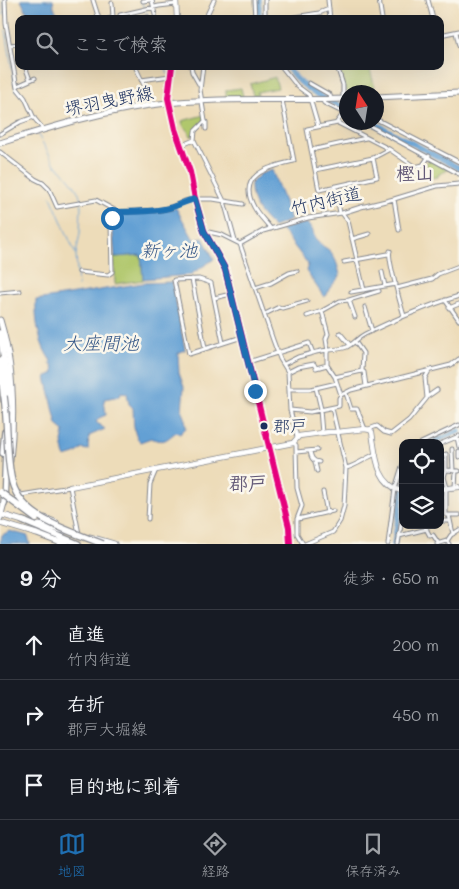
<!DOCTYPE html>
<html lang="ja">
<head>
<meta charset="utf-8">
<style>
	:root { --surface:#171b24; --page:#20242c; --text:#f1f3f6; --muted:#9ea1a6; --line:#363941; --accent:#1f6fb2 }
	body { margin:0; font-family:Mali,"Klee One",sans-serif; background:var(--page); color:var(--text) }
	.controls { position:absolute; right:15px; bottom:15px; display:grid; overflow:hidden; border-radius:10px; box-shadow:0 5px 20px #0002 }
	.controls button { width:45px; height:45px; display:grid; place-items:center; padding:0; border:0; border-bottom:1px solid var(--line); background:var(--surface); color:var(--text); font:25px sans-serif }
	.compass { position:absolute; left:339px; top:85px; width:45px; height:45px; border-radius:50%; background:var(--surface); box-shadow:0 5px 20px #0002; rotate:348deg }
	.stop { position:absolute; width:15px; height:15px; margin:-11px; border:4px solid #1f6fb2; border-radius:50%; background:#fff }
	.stop.end { background:#1f6fb2; border-color:#fff; box-shadow:0 1px 5px #0008 }
	.list { margin:0; padding:0; list-style:none }
	h2 { display:flex; justify-content:space-between; align-items:center; height:65px; margin:0; padding:0 20px; font-size:21px }
	h2 small { font-size:16px; font-weight:400; color:var(--muted) }
	.list li { display:grid; grid-template-columns:32px 1fr auto; gap:15px; align-items:center; box-sizing:border-box; height:70px; padding:0 20px; border-top:1px solid var(--line) }
	.list b { display:block; font-size:19px; white-space:nowrap }
	.list p { margin:0; font-size:16px; white-space:nowrap; color:var(--muted) }
	.list em { font-size:16px; font-style:normal; color:var(--muted) }
	.icon { flex:none; width:28px; height:28px; fill:none; stroke:currentColor; stroke-width:2; stroke-linecap:round; stroke-linejoin:round }
	.map { position:relative; flex:none; width:459px; height:544px; overflow:hidden }
	.search { position:absolute; background:var(--surface); box-shadow:0 5px 20px #0002; left:15px; right:15px; top:15px; height:55px; display:flex; align-items:center; gap:12px; box-sizing:border-box; padding:0 18px; border-radius:10px; color:var(--muted); font-size:19px }
	.sheet { height:275px; background:var(--surface) }
	nav { display:flex; justify-content:space-around; align-items:center; box-sizing:border-box; height:70px; border-top:1px solid var(--line); background:var(--surface); font-size:14px; color:var(--muted) }
	nav a { display:grid; justify-items:center; gap:2px }
	nav .on { color:var(--accent) }
	.map>svg:first-child { display:block }
	.green { fill:#b0c76c; stroke:#667b65 }
	.water { fill:#64a0d4; stroke:#406899 }
	.lines { fill:none; stroke-linecap:round; stroke-linejoin:round }
	.stream { stroke:#64a0d4; stroke-width:1 }
	.river { stroke:#64a0d4; stroke-width:5.5 }
	.street-casing { stroke:#84868c; stroke-width:5 }
	.secondary-casing { stroke:#84868c; stroke-width:6 }
	.primary-casing { stroke:#84868c; stroke-width:7 }
	.highway-casing { stroke:#84868c; stroke-width:8 }
	.street { stroke:#fff; stroke-width:3 }
	.secondary { stroke:#fff; stroke-width:4.5 }
	.primary { stroke:#fff; stroke-width:5 }
	.highway { stroke:#fff; stroke-width:5.5 }
	.highway-bridge-casing { stroke:#84868c; stroke-width:8; stroke-linecap:butt }
	.highway-bridge { stroke:#fff; stroke-width:5.5 }
	.bus-1-casing { stroke:#fbf7ec; stroke-width:10 }
	.bus-1 { stroke:#e5007d; stroke-width:6 }
	.route { stroke:#1f6fb2; stroke-width:6 }
	.bus-dot { fill:#1b2f5e; stroke:#fbf7ec; stroke-width:2 }
	.labels { text-anchor:middle; stroke-width:5; stroke-linejoin:round; paint-order:stroke }
	.bus-label { font-size:17px; fill:#1b2f5e; stroke:#fbf7ec; text-anchor:start }
	.street-label { font-size:18px; fill:#1b2f5e; stroke:#fbf7ec }
	.neighbourhood-label { font-size:19px; font-weight:bold; fill:#645a78; stroke:#fbf7ec }
	.water-label { font-size:19px; font-style:italic; fill:#355787; stroke:#fbf7ec }
</style>
</head>
<body>
<div class="map">
<svg width="459" height="544" viewBox="0 0 459 544">
	<rect width="100%" height="100%" fill="#fbf7ec"/>
	<filter id="ink" filterUnits="userSpaceOnUse"><feTurbulence type="fractalNoise" baseFrequency=".02" numOctaves="2"/><feDisplacementMap in="SourceGraphic" scale="10" xChannelSelector="R" yChannelSelector="G"/><feConvolveMatrix kernelMatrix="1 2 1 2 8 2 1 2 1" color-interpolation-filters="sRGB"/></filter>
	<filter id="wash" filterUnits="userSpaceOnUse"><feTurbulence type="fractalNoise" baseFrequency=".0096" numOctaves="4" result="noise"/><feDisplacementMap in="SourceGraphic" scale="20" xChannelSelector="R" yChannelSelector="G"/><feGaussianBlur stdDeviation="1.12" result="paint"/><feColorMatrix in="noise" values="0 0 0 0 0 0 0 0 0 0 0 0 0 0 0 0 0 1.4 0 .05"/><feComposite in="paint" operator="in"/></filter>
	<g filter="url(#wash)">
		<rect width="100%" height="100%" fill="#eddcb9"/>
		<path class="green" d="M 338,66 L 369,66 L 375,88 L 362,92 L 347,92 L 345,90 Z
			M 275,77 L 278,88 L 257,92 L 258,95 L 253,95 L 250,84 Z
			M 241,88 L 243,97 L 226,97 L 226,90 Z
			M 204,115 L 204,121 L 197,128 L 192,137 L 183,125 L 182,121 Z
			M 430,159 L 449,169 L 438,175 L 438,177 L 430,178 L 426,163 Z
			M 141,255 L 143,280 L 115,284 L 114,257 Z"/>
		<path class="water" d="M 21,0 L 53,0 L 54,8 L 61,19 L 30,19 Z
			M 272,170 L 291,220 L 273,227 C 259,213 250,203 251,183 L 260,174 Z
			M 176,208 L 194,240 L 203,238 L 214,259 L 190,275 L 143,279 L 141,255 L 115,257 L 112,223 L 118,215 L 156,212 Z
			M 306,223 C 316,229 311,236 318,242 C 320,245 327,248 330,251 C 335,256 339,269 340,276 L 329,289 L 327,295 L 324,297 L 306,271 L 308,264 L 281,229 Z
			M 172,282 L 185,350 L 178,353 L 179,373 L 184,387 L 182,410 L 185,417 L 186,428 L 180,434 L 176,432 C 165,441 164,443 151,438 L 140,442 C 132,434 134,418 133,408 L 129,404 L 127,393 L 121,392 L 120,396 L 104,399 L 106,415 L 99,418 L 96,422 L 105,429 L 89,436 L 88,450 L 82,449 L 75,454 L 65,457 L 62,442 L 64,432 L 62,429 L 57,425 L 46,377 L 54,373 L 53,366 L 50,364 L 51,361 C 39,345 35,321 36,300 L 144,283 Z
			M 10,531 L 28,536 L 30,544 L 0,544 L 2,535 Z"/>
		<g class="lines">
			<path class="stream" d="M 3,0 L 4,15
				M 140,0 L 144,7
				M 146,11 L 150,19
				M 6,30 L 15,86
				M 165,66 L 168,74
				M 15,88 L 21,96
				M 38,135 L 56,166 L 61,169 L 74,185 L 79,193 L 81,201
				M 51,197 L 76,255 L 78,286
				M 76,254 L 80,233 L 81,204"/>
			<path class="river" d="M 259,19 L 259,0
				M 286,66 C 304,91 321,96 346,109
				M 372,122 L 459,168
				M 431,443 L 459,431
				M 394,544 L 403,486"/>
		</g>
	</g>
	<g filter="url(#ink)">
		<g class="lines">
			<g class="street-casing">
				<path id="street" d="M 5,0 L 6,24 L 17,88 L 25,98 L 34,118 L 43,129
					M 93,0 L 99,19
					M 152,0 L 155,15
					M 254,0 L 255,19
					M 265,0 L 265,19
					M 328,0 L 330,19
					M 379,0 L 382,19
					M 428,0 L 433,19
					M 143,1 L 150,0
					M 120,15 L 159,6 L 176,4
					M 108,19 L 113,17 L 112,3
					M 138,19 L 148,17
					M 205,19 L 214,0
					M 283,19 L 319,13 L 329,9
					M 456,32 L 459,46
					M 440,35 L 459,31
					M 10,45 L 19,44
					M 25,66 L 30,80
					M 135,66 L 153,104
					M 191,66 L 192,72 L 200,86
					M 281,66 L 297,86 L 309,95 L 318,126
					M 337,66 L 343,85 L 343,99 L 346,104
					M 141,80 L 170,76
					M 309,83 L 330,95 L 331,99
					M 17,86 L 35,78
					M 323,100 L 324,103 L 346,114
					M 376,119 L 459,162
					M 206,122 L 206,129
					M 337,122 L 344,113
					M 363,122 L 459,174
					M 0,134 L 20,122 L 34,117
					M 194,140 L 195,131 L 205,121 L 200,90 L 203,66
					M 180,146 L 194,140 L 224,201 L 235,241
					M 311,150 L 366,138
					M 0,152 L 35,179 L 43,183 L 49,189 L 57,207 L 96,200 L 118,212 L 159,210 L 172,207 L 185,201 L 195,199 L 213,199 L 243,204
					M 373,158 L 377,177 L 319,190 L 307,129 L 338,123 L 389,149 L 415,167 L 423,165 L 429,156
					M 315,170 L 373,158 L 388,150
					M 335,186 L 340,213
					M 394,199 L 399,230
					M 342,213 L 348,221 L 364,290
					M 271,229 C 266,222 258,215 254,207 C 236,174 270,167 294,161 L 282,100
					M 204,231 L 222,235 L 240,244
					M 352,239 L 369,234
					M 240,244 L 273,340 L 280,359 L 288,372 L 290,410 L 310,412 L 339,406 L 339,398 L 341,395 L 335,377 L 327,365 L 327,351
					M 240,244 L 263,231 L 308,218 L 342,213 L 361,207 L 394,199 L 437,186 L 459,184
					M 390,251 C 387,257 401,306 404,316
					M 344,262 L 388,254
					M 79,272 L 108,275 L 112,272 L 111,223 L 118,212
					M 382,272 L 385,286
					M 192,279 L 205,348
					M 255,288 L 271,283 L 289,273 L 297,271
					M 397,288 L 432,279 L 438,274 L 459,266
					M 351,292 L 396,284
					M 0,293 L 20,291
					M 214,298 L 231,294
					M 349,300 L 355,317
					M 445,300 L 459,320
					M 365,307 L 372,331
					M 449,308 L 459,304
					M 265,314 L 279,307 L 282,308 L 307,301
					M 307,316 L 322,311
					M 340,333 L 350,345
					M 223,343 L 211,283 L 199,279 L 174,280 L 189,354 L 242,337
					M 356,343 L 363,353 L 362,371
					M 328,351 L 326,339 L 328,334 L 322,311 L 340,301 L 349,300 L 379,291
					M 248,362 L 309,343 L 313,353 C 324,349 336,351 347,347 C 355,343 357,338 365,334 C 396,319 426,306 459,296
					M 284,364 L 298,357 L 313,353
					M 288,372 L 298,367 L 314,364 L 316,368 L 327,365
					M 335,377 L 362,371 L 364,372 L 366,386
					M 316,388 L 321,409
					M 289,389 L 311,389 L 337,383
					M 346,393 L 351,409 L 357,409 L 365,429
					M 341,395 L 351,390 L 451,365 L 459,359
					M 427,397 L 437,390
					M 290,410 L 297,437
					M 320,410 L 322,433
					M 369,429 L 377,426 L 384,432 L 391,434 L 409,420 L 427,398 L 425,378 L 429,371
					M 457,437 L 459,447
					M 293,443 L 296,445 L 296,448 L 297,488 L 302,506 L 297,519 L 297,534 L 303,544
					M 421,443 L 459,425
					M 440,444 L 459,436
					M 452,449 L 453,471
					M 310,451 C 311,457 312,461 319,462
					M 459,451 L 459,457
					M 296,452 L 317,450
					M 440,457 L 446,454 L 446,470
					M 315,462 L 317,471
					M 346,468 C 358,465 365,458 376,454
					M 455,487 L 456,471
					M 447,488 L 444,477 L 446,470 L 459,471
					M 446,489 L 446,515 L 459,515
					M 323,492 L 327,513
					M 20,493 L 21,495 L 70,487 L 79,534
					M 449,515 L 453,534
					M 45,517 L 57,522 L 59,527
					M 148,519 L 150,484 L 156,470
					M 298,519 L 333,511
					M 440,521 L 449,521
					M 424,525 L 430,536 L 433,535 L 439,544
					M 399,536 L 427,529
					M 447,541 L 451,535 L 459,530
					M 305,544 L 333,532 L 340,521 L 344,506 L 346,468 L 332,408
					M 388,544 L 395,489 L 403,463
					M 398,544 L 403,513
					M 437,544 L 447,541 L 449,544"/>
			</g>
			<g class="secondary-casing">
				<path id="secondary" d="M 176,0 L 177,19
					M 172,66 L 168,98 L 175,129 L 190,172 L 195,199 L 204,231 L 225,269 L 289,527 L 290,544
					M 70,487 L 293,443 L 299,436 L 329,432 L 337,432 L 365,429 L 370,430 L 372,432 C 376,457 376,483 403,492
					M 440,489 L 459,487"/>
			</g>
			<g class="primary-casing">
				<path id="primary" d="M 376,97 L 459,93
					M 0,143 C 55,126 109,109 167,103 C 226,97 287,101 346,99
					M 0,320 C 14,366 15,414 10,461
					M 0,514 L 26,522
					M 0,518 L 5,499
					M 0,523 L 37,534 L 61,543
					M 39,525 L 65,531
					M 90,537 L 114,544"/>
			</g>
			<g class="highway-casing">
				<path id="highway" d="M 0,333 L 8,385 L 7,411
					M 0,360 L 4,400
					M 3,453 L 5,432
					M 4,503 L 6,450
					M 23,521 L 78,544
					M 59,542 L 66,544"/>
			</g>
			<use href="#street" class="street"/>
			<use href="#secondary" class="secondary"/>
			<use href="#primary" class="primary"/>
			<use href="#highway" class="highway"/>
			<g class="highway-bridge-casing">
				<path id="highway-bridge" d="M 4,396 C 8,423 6,451 11,477 C 18,519 69,530 103,544
					M 0,492 L 36,519"/>
			</g>
			<use href="#highway-bridge" class="highway-bridge"/>
			<g class="bus-1-casing">
				<path id="bus-1" d="M 172,66 L 168,98 L 175,129 L 190,172 L 195,199 L 204,231 L 225,269 L 289,527 L 290,544"/>
			</g>
			<use href="#bus-1" class="bus-1"/>
		</g>
	</g>
	<g class="lines" filter="url(#ink)">
		<path class="route" d="M 112,218 L 118,212 C 135,212 153,212 169,208 C 178,206 185,201 195,199 L 204,231 L 225,269 L 255,391"/>
	</g>
	<circle class="bus-dot" cx="264" cy="426" r="4.5"/>
	<g class="labels">
		<g class="bus-label">
			<text x="273" y="432">郡戸</text>
		</g>
		<g class="street-label">
			<text transform="translate(109 101) rotate(-11)" y="6">堺羽曳野線</text>
			<text transform="translate(326 201) rotate(-13)" y="6">竹内街道</text>
		</g>
		<g class="neighbourhood-label">
			<text x="415" y="180">樫山</text>
			<text x="248" y="490">郡戸</text>
		</g>
		<g class="water-label">
			<text x="169" y="257">新ヶ池</text>
			<text x="101" y="350">大座間池</text>
		</g>
	</g>
</svg>
<div class="controls">
<button><svg class="icon" aria-label="locate" viewBox="0 0 24 24"><circle cx="12" cy="12" r="6"/><path d="M12 2v4M12 18v4M2 12h4M18 12h4"/></svg></button>
<button><svg class="icon" aria-label="layers" viewBox="0 0 24 24"><path d="M12 4l9 5-9 5-9-5zM3 14l9 5 9-5"/></svg></button>
</div>
<svg class="compass" viewBox="-18 -18 36 36"><path d="M0-13l5 13h-10z" fill="#e53935"/><path d="M0 13l5-13h-10z" fill="#9ea1a6"/></svg>
<div class="stop" style="left:112px;top:218px"></div>
<div class="stop end" style="left:255px;top:391px"></div>
<div class="search"><svg class="icon" aria-label="search" viewBox="0 0 24 24"><circle cx="10" cy="10" r="6"/><path d="M15 15l6 6"/></svg>ここで検索</div>
</div>
<section class="sheet">
<h2>9 分<small>徒歩 · 650 m</small></h2>
<ul class="list">
<li><svg class="icon" aria-label="ahead" viewBox="0 0 24 24"><path d="M12 20V5M6 11l6-6 6 6"/></svg><div><b>直進</b><p>竹内街道</p></div><em>200 m</em></li>
<li><svg class="icon" aria-label="right" viewBox="0 0 24 24"><path d="M7 20v-9h11M14 6l5 5-5 5"/></svg><div><b>右折</b><p>郡戸大堀線</p></div><em>450 m</em></li>
<li><svg class="icon" aria-label="arrive" viewBox="0 0 24 24"><path d="M6 21V4h12l-3 4 3 4H6"/></svg><div><b>目的地に到着</b></div></li>
</ul>
</section>
<nav>
<a class="on"><svg class="icon" aria-label="map" viewBox="0 0 24 24"><path d="M3 6l6-2 6 2 6-2v14l-6 2-6-2-6 2zM9 4v14M15 6v14"/></svg>地図</a>
<a><svg class="icon" aria-label="directions" viewBox="0 0 24 24"><path d="M12 3l9 9-9 9-9-9zM9 14v-3h6M13 9l2 2-2 2"/></svg>経路</a>
<a><svg class="icon" aria-label="saved" viewBox="0 0 24 24"><path d="M7 4h10v16l-5-4-5 4z"/></svg>保存済み</a>
</nav>
</body>
</html>
